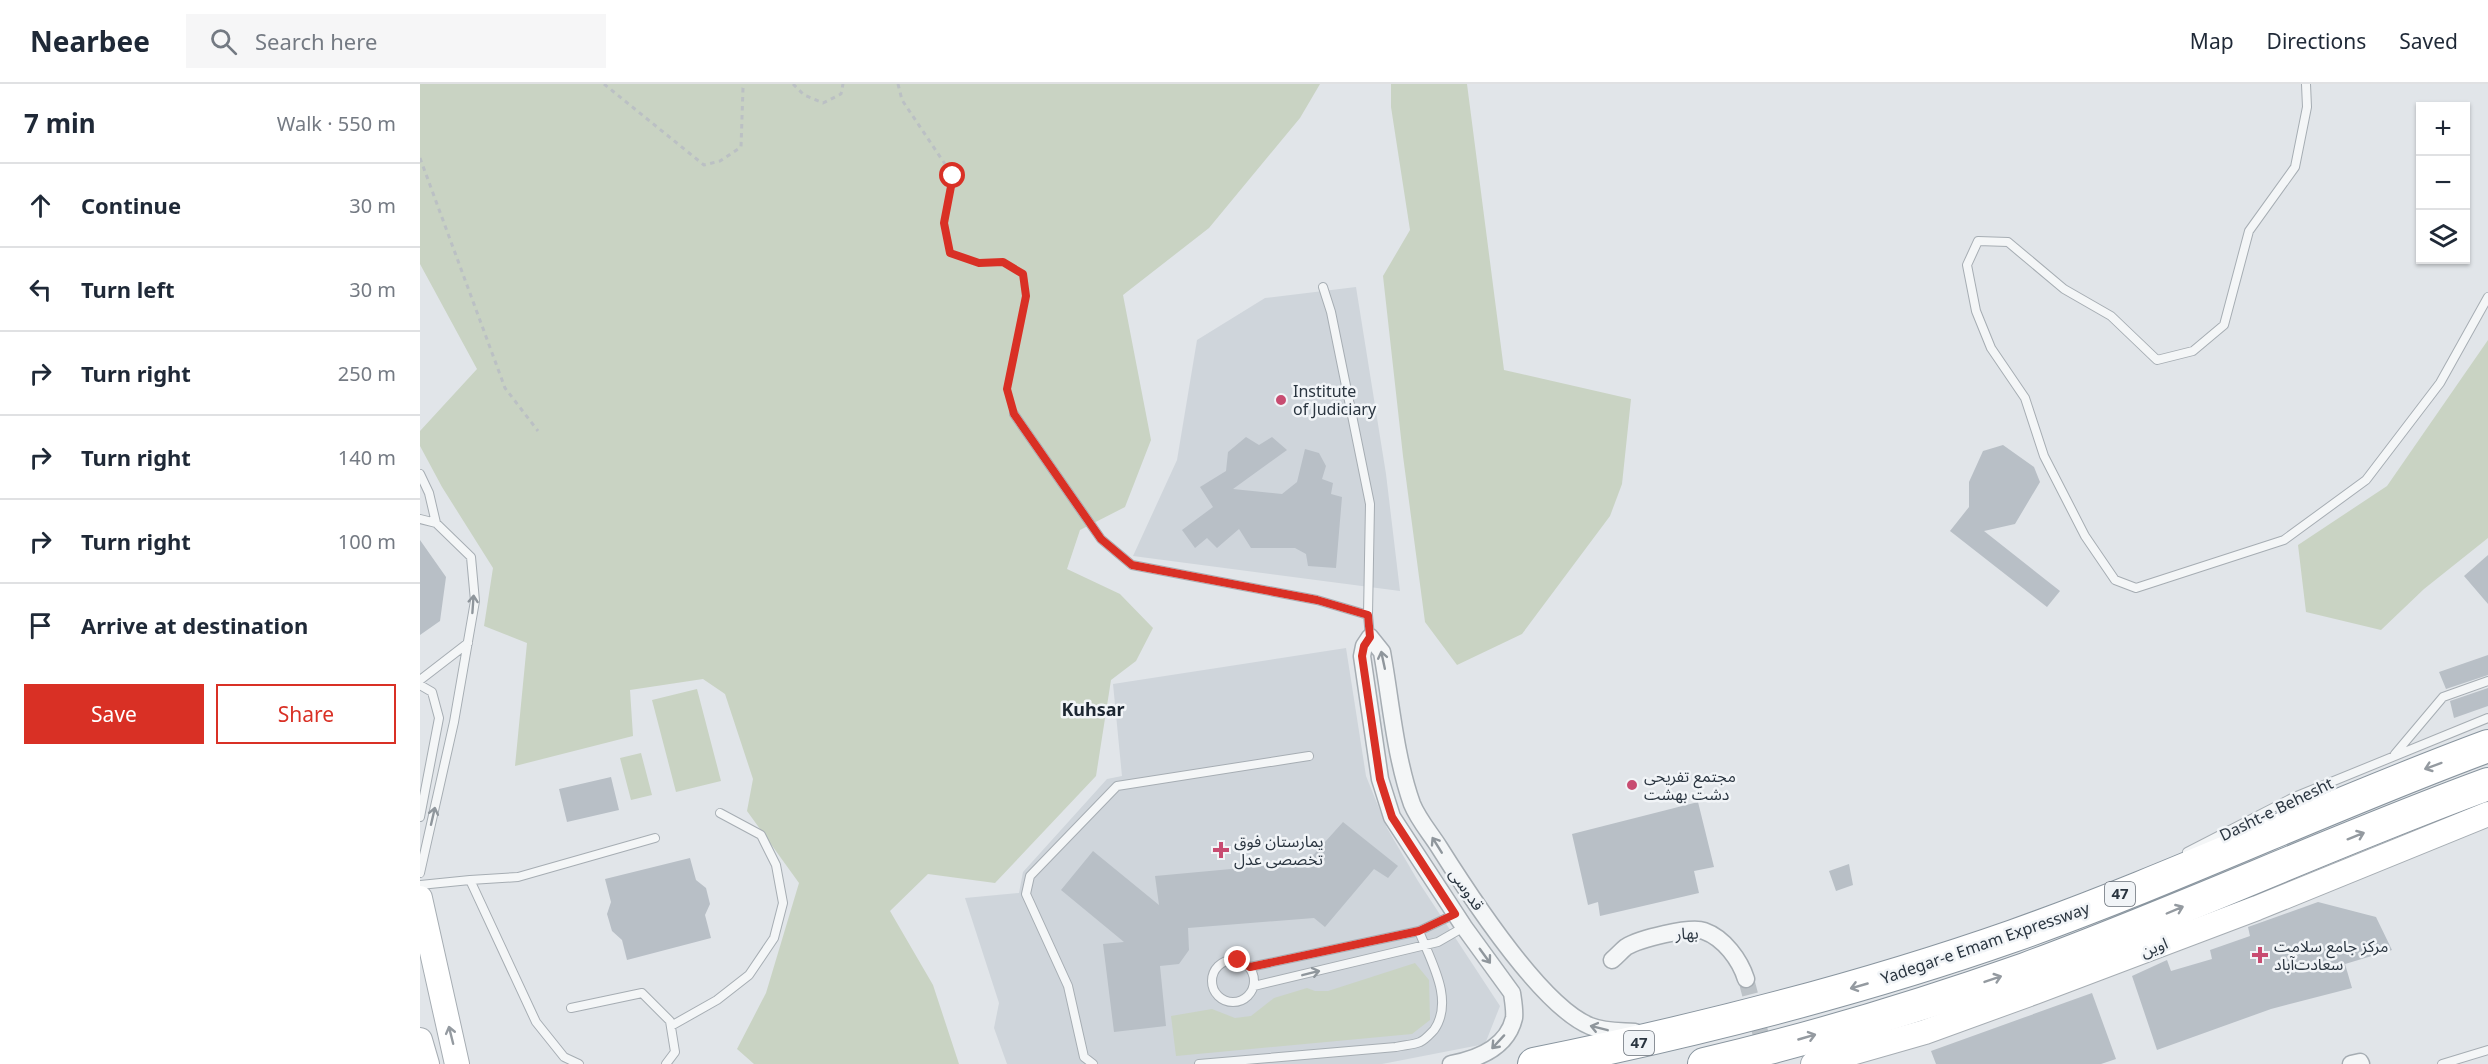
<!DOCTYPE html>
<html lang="en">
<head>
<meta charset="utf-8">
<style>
	:root { --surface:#fff; --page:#f6f6f7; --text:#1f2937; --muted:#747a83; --line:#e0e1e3; --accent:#d93025 }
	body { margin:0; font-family:"Noto Sans","Noto Sans Arabic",sans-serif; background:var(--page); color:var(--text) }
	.controls { position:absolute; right:18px; top:18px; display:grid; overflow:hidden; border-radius:0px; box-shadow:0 2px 4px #0004 }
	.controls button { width:54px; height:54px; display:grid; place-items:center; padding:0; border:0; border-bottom:2px solid var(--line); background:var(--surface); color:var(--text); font:30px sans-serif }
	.stop { position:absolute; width:18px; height:18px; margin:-14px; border:4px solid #d93025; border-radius:50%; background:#fff }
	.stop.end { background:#d93025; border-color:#fff; box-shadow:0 2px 6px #0008 }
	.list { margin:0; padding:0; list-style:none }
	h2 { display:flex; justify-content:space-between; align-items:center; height:78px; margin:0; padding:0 24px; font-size:26px }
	h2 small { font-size:20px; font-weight:400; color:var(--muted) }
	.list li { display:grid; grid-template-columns:39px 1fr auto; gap:18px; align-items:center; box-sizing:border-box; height:84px; padding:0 24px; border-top:2px solid var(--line) }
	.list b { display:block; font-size:22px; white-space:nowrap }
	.list em { font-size:20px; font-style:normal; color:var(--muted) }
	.actions { display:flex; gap:12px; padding:18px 24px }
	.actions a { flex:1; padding:14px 0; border:2px solid var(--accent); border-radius:0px; text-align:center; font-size:21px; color:var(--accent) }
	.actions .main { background:var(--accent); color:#fff }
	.icon { flex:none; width:33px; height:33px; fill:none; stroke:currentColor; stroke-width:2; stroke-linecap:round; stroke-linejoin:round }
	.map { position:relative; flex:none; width:2068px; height:980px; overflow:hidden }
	header { display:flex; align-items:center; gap:36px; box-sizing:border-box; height:84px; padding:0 30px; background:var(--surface); border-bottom:2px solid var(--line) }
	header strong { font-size:28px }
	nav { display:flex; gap:33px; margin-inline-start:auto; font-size:21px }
	.search { width:420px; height:54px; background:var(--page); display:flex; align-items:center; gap:15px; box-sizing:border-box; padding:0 21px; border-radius:0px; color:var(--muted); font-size:22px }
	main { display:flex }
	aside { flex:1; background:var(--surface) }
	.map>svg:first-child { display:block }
	.built { fill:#cfd5db }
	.green { fill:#c9d3c3 }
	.building { fill:#b8bfc6 }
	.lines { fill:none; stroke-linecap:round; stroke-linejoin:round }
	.street-tunnel { stroke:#bcc2c7; stroke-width:16; stroke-dasharray:16 8; stroke-linecap:butt }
	.lane-casing { stroke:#a6adb3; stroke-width:10 }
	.street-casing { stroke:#a6adb3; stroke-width:19 }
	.secondary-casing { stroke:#a6adb3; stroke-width:26 }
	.highway-casing { stroke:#89959f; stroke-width:34 }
	.path { stroke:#bbc0c4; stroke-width:3; stroke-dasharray:4.5 4.5; stroke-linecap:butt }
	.lane { stroke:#f4f6f7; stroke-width:8 }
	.street { stroke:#f4f6f7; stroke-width:16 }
	.secondary { stroke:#fff; stroke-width:24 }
	.highway { stroke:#fff; stroke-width:32 }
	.oneway { stroke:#8f969c }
	.oneway2 { stroke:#949aa0 }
	.route { stroke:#d93025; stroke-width:8 }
	.poi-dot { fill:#c84c71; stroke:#f1f4f7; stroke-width:2 }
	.labels { text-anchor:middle; stroke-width:5; stroke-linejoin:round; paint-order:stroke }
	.shield { fill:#f1f4f7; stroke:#666e77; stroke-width:1.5 }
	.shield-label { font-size:15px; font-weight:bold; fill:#2a3540 }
	.poi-label { font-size:16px; fill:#2a3540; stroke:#f1f4f7; text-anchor:start }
	.street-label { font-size:16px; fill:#2a3540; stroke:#f1f4f7 }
	.neighbourhood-label { font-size:18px; font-weight:bold; fill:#1c2631; stroke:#f1f4f7 }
</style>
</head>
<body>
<header>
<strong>Nearbee</strong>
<div class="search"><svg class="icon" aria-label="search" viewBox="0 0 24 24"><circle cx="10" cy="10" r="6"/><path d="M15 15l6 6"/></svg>Search here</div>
<nav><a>Map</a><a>Directions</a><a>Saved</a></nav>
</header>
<main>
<aside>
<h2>7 min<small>Walk · 550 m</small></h2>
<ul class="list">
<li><svg class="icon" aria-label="ahead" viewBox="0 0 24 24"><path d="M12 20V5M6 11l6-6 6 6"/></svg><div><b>Continue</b></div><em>30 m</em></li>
<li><svg class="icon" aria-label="left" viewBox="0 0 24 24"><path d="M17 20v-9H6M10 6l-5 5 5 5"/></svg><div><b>Turn left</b></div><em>30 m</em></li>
<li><svg class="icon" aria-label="right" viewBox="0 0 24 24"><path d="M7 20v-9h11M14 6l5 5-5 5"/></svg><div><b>Turn right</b></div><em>250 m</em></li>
<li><svg class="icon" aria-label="right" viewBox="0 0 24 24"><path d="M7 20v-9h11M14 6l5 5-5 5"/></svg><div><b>Turn right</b></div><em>140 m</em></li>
<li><svg class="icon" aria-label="right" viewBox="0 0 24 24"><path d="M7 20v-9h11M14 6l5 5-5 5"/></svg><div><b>Turn right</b></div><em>100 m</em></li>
<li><svg class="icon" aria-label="arrive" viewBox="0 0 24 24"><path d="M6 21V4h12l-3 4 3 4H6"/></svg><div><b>Arrive at destination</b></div></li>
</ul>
<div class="actions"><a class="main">Save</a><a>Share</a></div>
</aside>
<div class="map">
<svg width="2068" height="980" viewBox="0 0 2068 980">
	<rect width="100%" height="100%" fill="#e1e5e9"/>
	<path class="built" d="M 936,203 L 966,390 L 980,507 L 713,472 L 757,376 L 777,256 L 845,214 Z
		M 926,564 L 946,692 L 967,744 L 998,797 L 1080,922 L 1065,960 L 962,980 L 587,980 L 574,944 L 579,919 L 545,814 L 599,809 L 603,788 L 687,695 L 702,692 L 693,600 Z"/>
	<path class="green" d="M 0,0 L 900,0 L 880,34 L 789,144 L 703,211 L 731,356 L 705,423 L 660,446 L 647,485 L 700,510 L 733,544 L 716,577 L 691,596 L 676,692 L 575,799 L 508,790 L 470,827 L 513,901 L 539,980 L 334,980 L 317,965 L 346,909 L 379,799 L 327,727 L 333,695 L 305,610 L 283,595 L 210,606 L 213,652 L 95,682 L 107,559 L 64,542 L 73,484 L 22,403 L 0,362 L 0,347 L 57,285 L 0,180 Z
		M 971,0 L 1047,0 L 1084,286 L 1211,315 L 1202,400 L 1190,432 L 1102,550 L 1037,581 L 1005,538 L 983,372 L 963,192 L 990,146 L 971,23 Z
		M 2068,256 L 2068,454 L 2004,505 L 1961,546 L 1886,528 L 1878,461 L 1967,402 Z
		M 277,605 L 301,697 L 256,708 L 232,616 Z
		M 221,669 L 232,711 L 211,716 L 200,674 Z
		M 995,879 L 1009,896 L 1010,936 L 992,950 L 756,972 L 751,932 L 792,925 L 815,934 L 831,932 L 854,914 L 887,904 L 895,907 L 908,907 Z"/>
	<path class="building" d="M 826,353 L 839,361 L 852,353 L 867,366 L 813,405 L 862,410 L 877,398 L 885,365 L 899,369 L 906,382 L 902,395 L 913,399 L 911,410 L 922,413 L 916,484 L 888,482 L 886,470 L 875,464 L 831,464 L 819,445 L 797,464 L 787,454 L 775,464 L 762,446 L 793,423 L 780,403 L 806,387 L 808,368 Z
		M 1583,361 L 1614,383 L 1620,398 L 1595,440 L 1564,447 L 1640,507 L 1627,523 L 1530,447 L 1549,423 L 1549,398 L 1563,367 Z
		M 0,456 L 26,493 L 20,537 L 0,551 Z
		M 2068,471 L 2068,520 L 2044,492 Z
		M 2068,571 L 2068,591 L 2026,605 L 2019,588 Z
		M 2068,604 L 2068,622 L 2034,634 L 2030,617 Z
		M 191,693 L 199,726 L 147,738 L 139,705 Z
		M 1278,718 L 1294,783 L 1274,787 L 1279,809 L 1180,832 L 1178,818 L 1168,821 L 1152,750 Z
		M 923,738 L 978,782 L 968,794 L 954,785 L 905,843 L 894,834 L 768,844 L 769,866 L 759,880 L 740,882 L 746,942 L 694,948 L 683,860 L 704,858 L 641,806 L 673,767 L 739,821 L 735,792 L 887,778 Z
		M 270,774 L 276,796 L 286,804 L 290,820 L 285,831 L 291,854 L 207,876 L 202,856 L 192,847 L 187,830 L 191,818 L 185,795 Z
		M 1429,780 L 1433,801 L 1416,807 L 1409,787 Z
		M 1898,818 L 1956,833 L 1972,866 L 1925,880 L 1932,904 L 1851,925 L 1737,966 L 1712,892 L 1747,876 L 1751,887 L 1792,875 L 1790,866 L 1830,852 L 1828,843 Z
		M 1672,909 L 1696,975 L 1681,980 L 1516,980 L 1511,967 Z"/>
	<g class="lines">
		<path class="street-tunnel" d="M 1326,895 L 1346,970"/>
		<g class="lane-casing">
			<path id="lane" d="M 1886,0 L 1887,23 L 1875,83 L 1829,147 L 1804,241 L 1773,267 L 1737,276 L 1691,232 L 1644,205 L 1588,158 L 1558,157 L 1547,181 L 1556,227 L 1571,264 L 1605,314 L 1624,372 L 1665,452 L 1695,496 L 1716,504 L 1864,456 L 1946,396 L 2020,299 L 2068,213
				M 903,203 L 911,228 L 950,420 L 948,531 L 950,553
				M 594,330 L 681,455 L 712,481 L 897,516 L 948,531
				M 0,390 L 9,409 L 16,439
				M 0,435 L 16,439 L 51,473 L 55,517 L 34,638 L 0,789
				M 0,596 L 48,559
				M 0,601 L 12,608 L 19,634 L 0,733
				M 1975,670 L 2023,613 L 2068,597
				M 1767,768 L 1872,714 L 2068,634
				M 50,796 L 98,793 L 235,754
				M 0,801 L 50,796 L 116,938 L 144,973 L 159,980
				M792 897a21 21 0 1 1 42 0a21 21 0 1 1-42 0Z
				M 830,883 L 999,847 L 1035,830
				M 834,902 L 1018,858 L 1044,843
				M 151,924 L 222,909 L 250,937 L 255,968 L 246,980
				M 251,942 L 297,916 L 329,891 L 354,854 L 363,819 L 356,781 L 341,751 L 300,729
				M 673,980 L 664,973 L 648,902 L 606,810 L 610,792 L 697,702 L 889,672
				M 779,980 L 976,963 C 984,961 993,961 1000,958 C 1005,956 1010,950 1014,946 C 1035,916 1010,876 999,847
				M 2022,980 L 2068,966"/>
		</g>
		<g class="street-casing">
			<path id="street" d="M 1192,876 C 1197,872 1201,867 1206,863 C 1219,855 1270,842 1284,847 C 1304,854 1320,876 1326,895
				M 1092,909 L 1044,843 L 972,733 L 960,695 L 942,572 L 944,562 L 950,553 L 962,568 C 971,618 975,672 992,720 C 998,735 1010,749 1019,763 C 1048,809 1121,922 1170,942 C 1184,948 1200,947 1215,948
				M 1031,980 C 1058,975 1087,964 1094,934 C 1095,927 1093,916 1092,909
				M 1931,980 L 1940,978 L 1941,980"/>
		</g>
		<g class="secondary-casing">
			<path id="secondary" d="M 0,814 L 37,980
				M 0,956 L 7,980
				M 1393,980 L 1505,948 L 1615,908 L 1837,824 L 2068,730"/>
		</g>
		<g class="highway-casing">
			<path id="highway" d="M 1114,980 C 1276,947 1436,907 1593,852 C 1754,795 1908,721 2068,662
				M 1284,980 C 1392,955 1500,922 1605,885 C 1761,828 1912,757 2068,700"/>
		</g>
		<path class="path" d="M 184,0 L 284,81 L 300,77 L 321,63 L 323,4 L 325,0
			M 373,0 L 384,11 L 403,19 L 421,10 L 423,0
			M 478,0 L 482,16 L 533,92 L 524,139 L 530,169 L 559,179 L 583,178 L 603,190 L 606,212 L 587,305 L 591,320
			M 0,74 L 85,304 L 118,347"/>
		<use href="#lane" class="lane"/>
		<use href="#street" class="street"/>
		<use href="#secondary" class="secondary"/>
		<use href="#highway" class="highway"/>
	</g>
	<defs><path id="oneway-shaft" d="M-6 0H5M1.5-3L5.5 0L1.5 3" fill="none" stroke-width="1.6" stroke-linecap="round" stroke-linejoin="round" transform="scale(1.5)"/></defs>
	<g class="oneway">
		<use href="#oneway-shaft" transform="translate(53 520) rotate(-86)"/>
		<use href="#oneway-shaft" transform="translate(963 576) rotate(-102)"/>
		<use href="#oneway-shaft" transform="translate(13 732) rotate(-77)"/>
		<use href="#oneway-shaft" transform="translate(1017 761) rotate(-122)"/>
		<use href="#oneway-shaft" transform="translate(1065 872) rotate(54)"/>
		<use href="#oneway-shaft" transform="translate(891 889) rotate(-14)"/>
		<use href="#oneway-shaft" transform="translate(1179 944) rotate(-166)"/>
		<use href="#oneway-shaft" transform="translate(1078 958) rotate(133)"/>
	</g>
	<g class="oneway2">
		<use href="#oneway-shaft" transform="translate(2013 682) rotate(160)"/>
		<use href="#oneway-shaft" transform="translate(1936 752) rotate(-22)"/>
		<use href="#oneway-shaft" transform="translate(1755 826) rotate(-23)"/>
		<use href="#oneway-shaft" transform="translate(1573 895) rotate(-19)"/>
		<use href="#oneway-shaft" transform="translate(1439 902) rotate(164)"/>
		<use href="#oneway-shaft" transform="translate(31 951) rotate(-104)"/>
		<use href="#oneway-shaft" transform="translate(1387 953) rotate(-16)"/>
	</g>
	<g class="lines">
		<path class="route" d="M 533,92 L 524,139 L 530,169 L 559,179 L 583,178 L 603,190 L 606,212 L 587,305 L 594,330 L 681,455 L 712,481 L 897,516 L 948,531 L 950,553 L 944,562 L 942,572 L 960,695 L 972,733 L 1035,830 L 999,847 L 830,883 L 818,876"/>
	</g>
	<g class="poi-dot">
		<circle cx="861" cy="316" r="6"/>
		<circle cx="1212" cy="701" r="6"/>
		<path d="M798 757h6v6h6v6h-6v6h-6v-6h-6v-6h6z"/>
		<path d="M1837 862h6v6h6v6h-6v6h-6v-6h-6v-6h6z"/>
	</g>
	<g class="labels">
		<g class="shield">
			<rect x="1685" y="798" width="30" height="24" rx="4.5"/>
			<rect x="1204" y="947" width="30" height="24" rx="4.5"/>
		</g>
		<g class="shield-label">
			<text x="1700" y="815">47</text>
			<text x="1219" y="964">47</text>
		</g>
		<g class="poi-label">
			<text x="873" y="313">Institute<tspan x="873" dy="18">of Judiciary</tspan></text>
			<text x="1224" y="698">مجتمع تفریحی<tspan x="1224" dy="18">دشت بهشت</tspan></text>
			<text x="814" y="763">یمارستان فوق<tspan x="814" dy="18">تخصصی عدل</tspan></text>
			<text x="1854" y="868">مرکز جامع سلامت<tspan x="1854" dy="18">سعادت‌آباد</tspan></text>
		</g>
		<g class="street-label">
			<text transform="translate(1856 725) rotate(-26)" y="6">Dasht-e Behesht</text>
			<text transform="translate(1047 805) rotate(55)" y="6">قدوسی</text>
			<text transform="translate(1267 849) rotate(-2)" y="6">بهار</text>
			<text transform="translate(1565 859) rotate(-19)" y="6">Yadegar-e Emam Expressway</text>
			<text transform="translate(1734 863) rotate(-21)" y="6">اوین</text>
		</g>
		<g class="neighbourhood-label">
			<text x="673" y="632">Kuhsar</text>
		</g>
	</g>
</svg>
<div class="controls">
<button>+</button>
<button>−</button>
<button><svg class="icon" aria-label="layers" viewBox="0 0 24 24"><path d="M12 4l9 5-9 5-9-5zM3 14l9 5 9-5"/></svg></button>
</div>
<div class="stop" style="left:533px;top:92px"></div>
<div class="stop end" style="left:818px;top:876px"></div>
</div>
</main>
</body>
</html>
